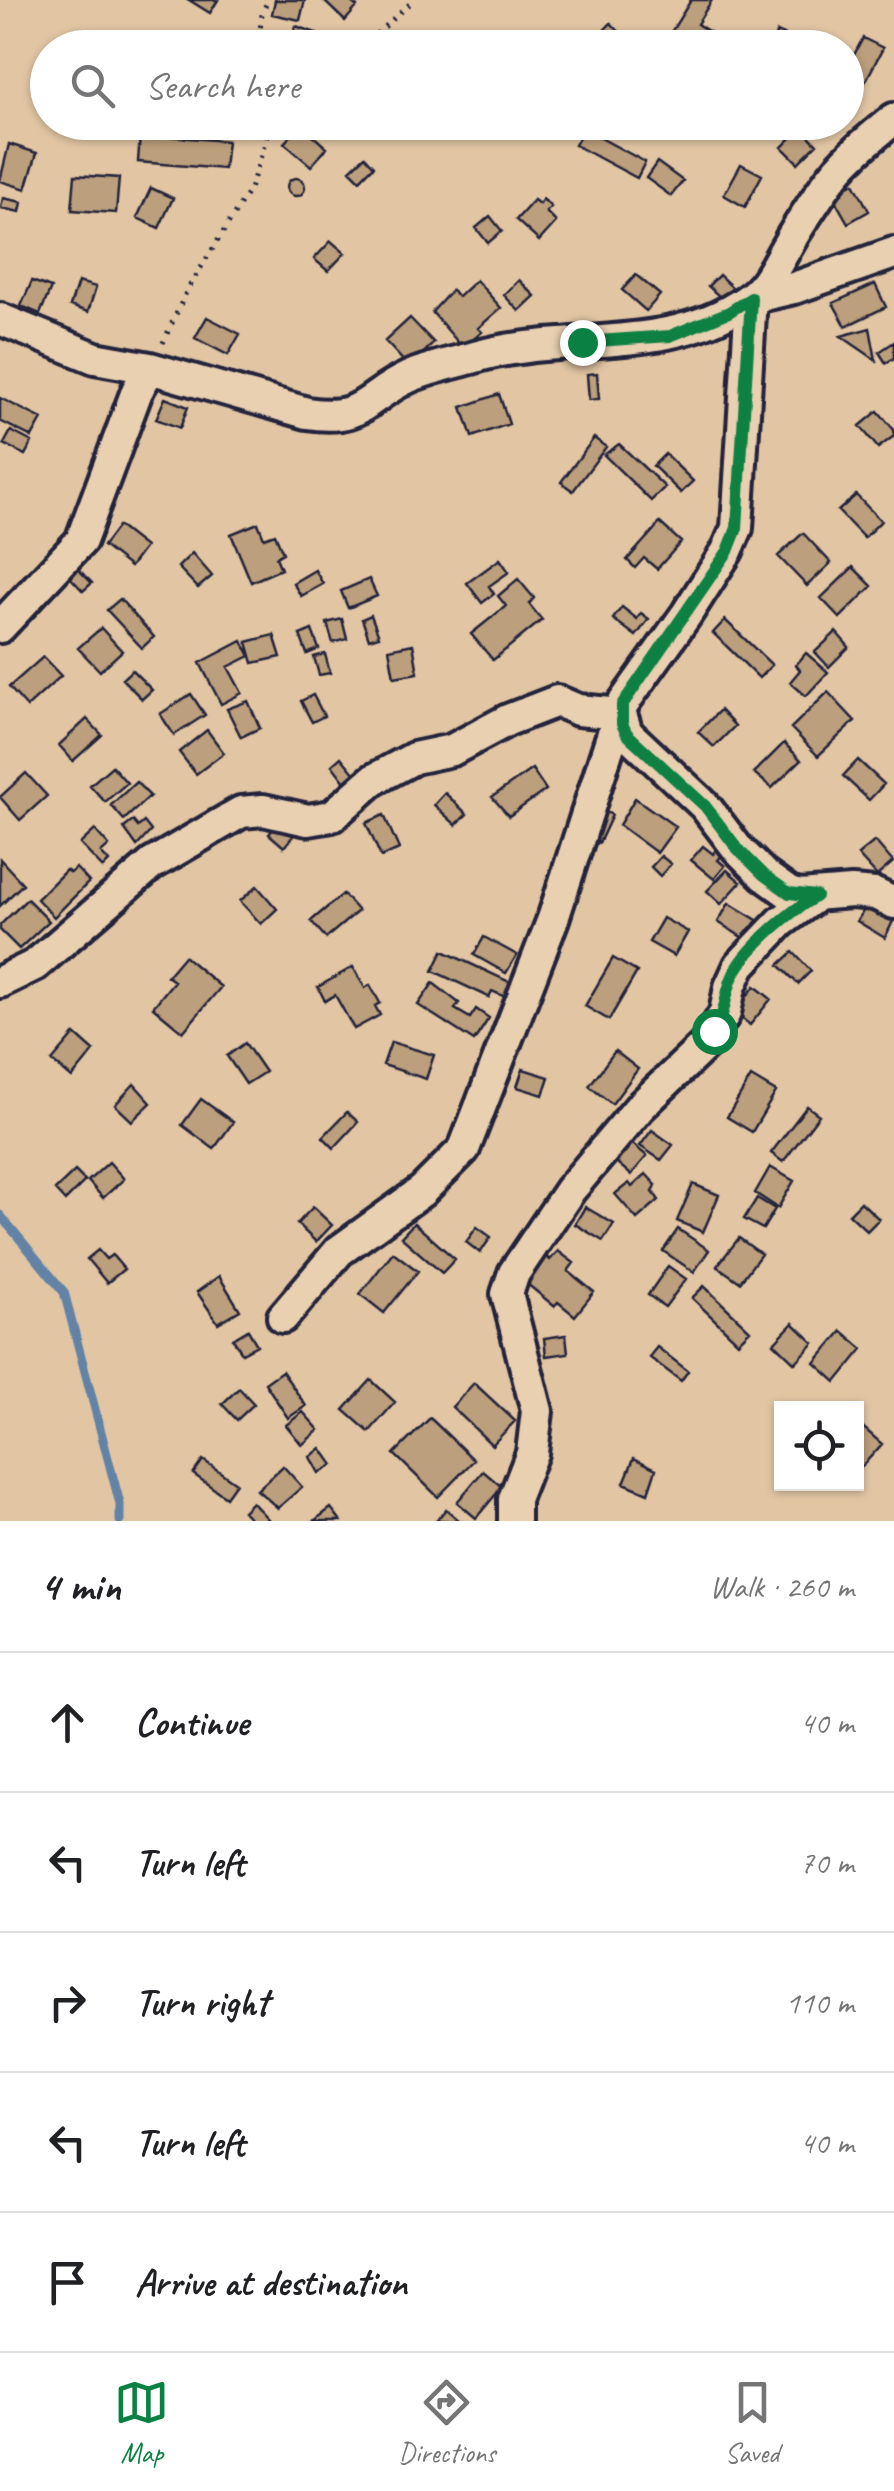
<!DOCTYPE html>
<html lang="en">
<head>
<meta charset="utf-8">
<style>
	:root { --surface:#fff; --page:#f2f2f2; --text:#202124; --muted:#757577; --line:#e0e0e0; --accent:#0b8043 }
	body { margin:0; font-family:Caveat,sans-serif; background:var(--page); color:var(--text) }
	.controls { position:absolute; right:30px; bottom:30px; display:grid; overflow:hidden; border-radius:0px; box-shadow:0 2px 8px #0004 }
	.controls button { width:90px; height:90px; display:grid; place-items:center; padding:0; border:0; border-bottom:2px solid var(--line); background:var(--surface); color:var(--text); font:50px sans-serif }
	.stop { position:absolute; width:30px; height:30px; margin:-22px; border:8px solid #0b8043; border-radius:50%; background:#fff }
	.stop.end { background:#0b8043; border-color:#fff; box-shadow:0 2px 10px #0008 }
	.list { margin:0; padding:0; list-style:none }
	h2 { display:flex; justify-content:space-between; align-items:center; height:130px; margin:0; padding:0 40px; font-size:42px }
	h2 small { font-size:32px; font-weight:400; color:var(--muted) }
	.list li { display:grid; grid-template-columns:65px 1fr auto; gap:30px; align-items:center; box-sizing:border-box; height:140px; padding:0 40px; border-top:2px solid var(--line) }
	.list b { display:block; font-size:38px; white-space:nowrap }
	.list em { font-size:32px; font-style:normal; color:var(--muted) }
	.icon { flex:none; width:55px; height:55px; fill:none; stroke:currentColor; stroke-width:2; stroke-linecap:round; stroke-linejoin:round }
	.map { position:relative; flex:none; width:894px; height:1521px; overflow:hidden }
	.search { position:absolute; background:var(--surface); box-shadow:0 2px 8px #0004; left:30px; right:30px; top:30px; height:110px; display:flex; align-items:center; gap:25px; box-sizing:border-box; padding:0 35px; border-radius:55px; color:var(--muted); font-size:38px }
	.sheet { height:830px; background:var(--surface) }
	nav { display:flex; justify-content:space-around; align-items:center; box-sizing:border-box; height:140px; border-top:2px solid var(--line); background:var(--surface); font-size:28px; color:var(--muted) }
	nav a { display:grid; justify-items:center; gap:5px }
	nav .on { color:var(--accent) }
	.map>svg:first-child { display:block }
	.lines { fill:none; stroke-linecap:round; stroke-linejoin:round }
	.stream { stroke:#6283a5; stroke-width:9 }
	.building { fill:#bc9f7b; stroke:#22223b; stroke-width:2.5 }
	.minor-casing { stroke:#22223b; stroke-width:38 }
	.path { stroke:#22223b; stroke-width:5; stroke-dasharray:2.5 8; stroke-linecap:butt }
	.minor { stroke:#e9d0b1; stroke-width:30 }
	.route { stroke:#0b8043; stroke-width:12 }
</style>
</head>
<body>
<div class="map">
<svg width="894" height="1521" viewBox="0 0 894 1521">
	<rect width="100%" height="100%" fill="#e2c6a4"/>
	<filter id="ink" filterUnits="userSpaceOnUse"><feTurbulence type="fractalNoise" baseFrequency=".01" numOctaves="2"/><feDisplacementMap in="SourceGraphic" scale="20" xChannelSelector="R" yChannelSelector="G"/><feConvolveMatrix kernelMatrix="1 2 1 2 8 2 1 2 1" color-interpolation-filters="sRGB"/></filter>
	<g filter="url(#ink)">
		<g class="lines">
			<path class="stream" d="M 0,1215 L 64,1292 L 120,1504 L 120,1521"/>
		</g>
		<path class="building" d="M 189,0 L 218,0 L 210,13 Z
			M 275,0 L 305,0 L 300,20 L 272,14 Z
			M 323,0 L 349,0 L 357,7 L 345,21 Z
			M 691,0 L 712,0 L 697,24 L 735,48 L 685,48 L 668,37 Z
			M 611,23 L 628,41 L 621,48 L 597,48 L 592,43 Z
			M 296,26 L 316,33 L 310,48 L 288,48 Z
			M 777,32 L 808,46 L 807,48 L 769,48 Z
			M 142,37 L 158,44 L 157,48 L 137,48 Z
			M 863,38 L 883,48 L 863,86 L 846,77 L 846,70 Z
			M 408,122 L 429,122 L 422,132 Z
			M 696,122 L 729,122 L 713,139 Z
			M 301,125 L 327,148 L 311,166 L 284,143 Z
			M 801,128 L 817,144 L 798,163 L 782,147 Z
			M 584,129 L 645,162 L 637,178 L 575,145 Z
			M 140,134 L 227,141 L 224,169 L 138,162 Z
			M 9,144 L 37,153 L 26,189 L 0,181 Z
			M 365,156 L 374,166 L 360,180 L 350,170 Z
			M 657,162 L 683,181 L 671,196 L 646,178 Z
			M 741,164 L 762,175 L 745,207 L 724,195 Z
			M 75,175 L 119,178 L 116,213 L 72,210 Z
			M287 187a9 9 0 1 1 18 0a9 9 0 1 1-18 0Z
			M 854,183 L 869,211 L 848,223 L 832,195 Z
			M 151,188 L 173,198 L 159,228 L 137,218 Z
			M 3,198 L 22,202 L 20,212 L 1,208 Z
			M 543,199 L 551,207 L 546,212 L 556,222 L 539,241 L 516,220 L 534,200 L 539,204 Z
			M 490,216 L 502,231 L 488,243 L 476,228 Z
			M 331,241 L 345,253 L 328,271 L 314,259 Z
			M 636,275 L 660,295 L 646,311 L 622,290 Z
			M 719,275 L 733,288 L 723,300 L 708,286 Z
			M 476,280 L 501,308 L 478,328 L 482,332 L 463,348 L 432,312 L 452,290 L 458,297 Z
			M 519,280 L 535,296 L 519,311 L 504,295 Z
			M 32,281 L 51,288 L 40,314 L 21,306 Z
			M 78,282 L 96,287 L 88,312 L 70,306 Z
			M 875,284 L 886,307 L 846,326 L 833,303 Z
			M 207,317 L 240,334 L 228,355 L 195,338 Z
			M 410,318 L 434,343 L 409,367 L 385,341 Z
			M 870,328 L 876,360 L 841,336 Z
			M 894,342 L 894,358 L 886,363 L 879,352 Z
			M 597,373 L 599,399 L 589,400 L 587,374 Z
			M 499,394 L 509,424 L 472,437 L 462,407 Z
			M 0,398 L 42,419 L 32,437 L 0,421 Z
			M 165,398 L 188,407 L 180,428 L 156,419 Z
			M 878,411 L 894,430 L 894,436 L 878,448 L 860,426 Z
			M 11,431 L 32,442 L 25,455 L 4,444 Z
			M 594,438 L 606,447 L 573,491 L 561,482 Z
			M 619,444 L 665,487 L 651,501 L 604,455 Z
			M 665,454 L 693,481 L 681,493 L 653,466 Z
			M 856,495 L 881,521 L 864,538 L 838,511 Z
			M 258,523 L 264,538 L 275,534 L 283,553 L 276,557 L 281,569 L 251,582 L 231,534 Z
			M 660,523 L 681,542 L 657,569 L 644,558 L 635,568 L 627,560 Z
			M 118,526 L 145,547 L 130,567 L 103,546 Z
			M 803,533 L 831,563 L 807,586 L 778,556 Z
			M 192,553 L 212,576 L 198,588 L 178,567 Z
			M 500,559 L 509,572 L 489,586 L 494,594 L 482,603 L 467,583 Z
			M 853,567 L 872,586 L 840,618 L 821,598 Z
			M 78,569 L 92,583 L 83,591 L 69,576 Z
			M 315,570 L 323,584 L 301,596 L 293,583 Z
			M 369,579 L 377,596 L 348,608 L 341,591 Z
			M 518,579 L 534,598 L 529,604 L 542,620 L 493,660 L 471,634 L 506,606 L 498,596 Z
			M 120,599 L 154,637 L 142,648 L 107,610 Z
			M 622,607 L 637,619 L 641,613 L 649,619 L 636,636 L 613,619 Z
			M 371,615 L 379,636 L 369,639 L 362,619 Z
			M 342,619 L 347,639 L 333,643 L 327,623 Z
			M 725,620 L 772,665 L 759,678 L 713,633 Z
			M 101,628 L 122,651 L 100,671 L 78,648 Z
			M 312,630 L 319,649 L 307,654 L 300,635 Z
			M 836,632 L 849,647 L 829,667 L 815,652 Z
			M 274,635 L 281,657 L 253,663 L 247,642 Z
			M 242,641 L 250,656 L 228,667 L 242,693 L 221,704 L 200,663 Z
			M 413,644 L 418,673 L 394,677 L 389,649 Z
			M 806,653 L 828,672 L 806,696 L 790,682 L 800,670 L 796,665 Z
			M 325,654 L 330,673 L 319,675 L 314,657 Z
			M 43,657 L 61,676 L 27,707 L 9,687 Z
			M 132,670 L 152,690 L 142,699 L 122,679 Z
			M 828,692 L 855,721 L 818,756 L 791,728 Z
			M 191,694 L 205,715 L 174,735 L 160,714 Z
			M 313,695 L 324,716 L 312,722 L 301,701 Z
			M 248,701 L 260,728 L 241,737 L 227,709 Z
			M 720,710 L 735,726 L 714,747 L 698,732 Z
			M 87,719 L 102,735 L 73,761 L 59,745 Z
			M 207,730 L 224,753 L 196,774 L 179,752 Z
			M 784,743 L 801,760 L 772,788 L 754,773 Z
			M 341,757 L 355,774 L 345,782 L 332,765 Z
			M 858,760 L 884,784 L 869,800 L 843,776 Z
			M 112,766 L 127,783 L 105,802 L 90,785 Z
			M 532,769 L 546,790 L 509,816 L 492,797 Z
			M 26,773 L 47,796 L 20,820 L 0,797 Z
			M 136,782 L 150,796 L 124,820 L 111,805 Z
			M 445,793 L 467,814 L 456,825 L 434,805 Z
			M 635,798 L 676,827 L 657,853 L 619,825 Z
			M 600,809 L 612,815 L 599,843 L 587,837 Z
			M 384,815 L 399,849 L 381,857 L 366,823 Z
			M 133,821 L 138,827 L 144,822 L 151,831 L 137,846 L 124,828 Z
			M 278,823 L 293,836 L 284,847 L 269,834 Z
			M 95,830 L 109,846 L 101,853 L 109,862 L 103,868 L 80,844 Z
			M 875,841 L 893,862 L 877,876 L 858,855 Z
			M 703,846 L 713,854 L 717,848 L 724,853 L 718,860 L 725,866 L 714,879 L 691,860 Z
			M 661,856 L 671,864 L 660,876 L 651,867 Z
			M 0,859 L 23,884 L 0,906 Z
			M 76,868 L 89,882 L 54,917 L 37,899 L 66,870 L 70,873 Z
			M 727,870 L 741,882 L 721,904 L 707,891 Z
			M 257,886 L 277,909 L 261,924 L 240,901 Z
			M 343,894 L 358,911 L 326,938 L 311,921 Z
			M 27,899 L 49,921 L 19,949 L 0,930 L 0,925 Z
			M 729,903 L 757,920 L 745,939 L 718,922 Z
			M 868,903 L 894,919 L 885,938 L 857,921 Z
			M 663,918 L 688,932 L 674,956 L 649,942 Z
			M 484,937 L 517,955 L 506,973 L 474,955 Z
			M 443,951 L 514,984 L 508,998 L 492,991 L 489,997 L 433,971 Z
			M 793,952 L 811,971 L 798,984 L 779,965 Z
			M 184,956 L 221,987 L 183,1032 L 153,1007 L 174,981 L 167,976 Z
			M 613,958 L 637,972 L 609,1020 L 585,1006 Z
			M 353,967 L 365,988 L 370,985 L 380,1003 L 375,1006 L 380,1015 L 354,1029 L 335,995 L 325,1001 L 318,987 Z
			M 433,983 L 459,1003 L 455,1009 L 470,1018 L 476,1009 L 489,1018 L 474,1041 L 418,1005 Z
			M 755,986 L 771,999 L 750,1025 L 734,1012 Z
			M 75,1034 L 94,1051 L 72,1078 L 52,1061 Z
			M 391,1042 L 434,1055 L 426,1079 L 383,1065 Z
			M 245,1043 L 265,1072 L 246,1084 L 227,1056 Z
			M 615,1051 L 638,1069 L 612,1104 L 589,1086 Z
			M 523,1069 L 549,1077 L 543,1095 L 517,1087 Z
			M 751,1077 L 776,1092 L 752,1132 L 727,1117 Z
			M 134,1084 L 151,1103 L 132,1121 L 115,1105 Z
			M 201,1099 L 233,1122 L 214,1149 L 182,1125 Z
			M 807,1106 L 819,1115 L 783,1162 L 771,1153 Z
			M 347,1112 L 358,1122 L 334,1148 L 323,1137 Z
			M 652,1130 L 673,1145 L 661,1160 L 640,1146 Z
			M 624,1137 L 647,1156 L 631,1175 L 609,1156 Z
			M 109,1162 L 124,1179 L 103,1198 L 88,1181 Z
			M 770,1167 L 794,1181 L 778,1208 L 755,1193 Z
			M 75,1171 L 85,1181 L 65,1201 L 55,1190 Z
			M 646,1174 L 656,1185 L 653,1192 L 659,1200 L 637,1219 L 615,1194 L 629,1183 L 632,1187 Z
			M 693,1184 L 719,1195 L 703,1232 L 677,1221 Z
			M 757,1198 L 775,1209 L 763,1229 L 744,1219 Z
			M 861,1202 L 879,1219 L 867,1231 L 849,1214 Z
			M 313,1207 L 332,1225 L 316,1242 L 297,1224 Z
			M 585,1207 L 614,1224 L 603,1241 L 575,1224 Z
			M 414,1223 L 455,1259 L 442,1273 L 401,1237 Z
			M 477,1227 L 491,1237 L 480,1253 L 466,1242 Z
			M 678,1229 L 709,1250 L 694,1272 L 663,1251 Z
			M 739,1238 L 761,1254 L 740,1282 L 717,1266 Z
			M 98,1250 L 106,1259 L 112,1255 L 124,1269 L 107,1283 L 87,1259 Z
			M 558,1251 L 574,1263 L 568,1271 L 594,1292 L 575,1316 L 558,1302 L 554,1306 L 520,1278 L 541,1252 L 550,1260 Z
			M 393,1252 L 418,1271 L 384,1313 L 360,1294 Z
			M 668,1266 L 686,1279 L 665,1307 L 648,1295 Z
			M 219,1276 L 240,1310 L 218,1323 L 197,1292 Z
			M 704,1286 L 750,1330 L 738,1342 L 692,1298 Z
			M 793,1323 L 814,1343 L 795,1363 L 774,1343 Z
			M 248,1330 L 257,1345 L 242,1353 L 233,1339 Z
			M 842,1331 L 863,1349 L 836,1382 L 815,1363 Z
			M 566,1335 L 568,1353 L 546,1356 L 544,1338 Z
			M 657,1347 L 688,1371 L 681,1381 L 649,1357 Z
			M 282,1371 L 306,1406 L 288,1418 L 265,1383 Z
			M 371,1380 L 395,1402 L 369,1432 L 344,1410 Z
			M 474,1383 L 515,1421 L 492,1445 L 452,1407 Z
			M 239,1388 L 254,1404 L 237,1420 L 222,1404 Z
			M 303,1412 L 319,1430 L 302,1445 L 286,1425 Z
			M 430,1418 L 474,1460 L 438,1497 L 394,1454 Z
			M 858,1423 L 882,1444 L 856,1473 L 856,1424 Z
			M 321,1448 L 333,1465 L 319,1473 L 310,1457 Z
			M 634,1458 L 656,1469 L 648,1493 L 624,1483 Z
			M 203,1460 L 236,1483 L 226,1497 L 193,1474 Z
			M 283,1466 L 302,1487 L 278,1508 L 257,1490 Z
			M 483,1471 L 502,1487 L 476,1518 L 457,1502 Z
			M 252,1502 L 268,1519 L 266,1521 L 252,1521 L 243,1511 Z
			M 331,1508 L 341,1521 L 314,1521 Z
			M 446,1509 L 460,1521 L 436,1521 Z"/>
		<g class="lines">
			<g class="minor-casing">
				<path id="minor" d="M 751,298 L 794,288 L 894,253
					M 0,319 L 95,358 L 150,368 L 307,413 C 365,422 364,397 409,377 C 429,368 454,363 475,357 C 565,331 666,357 747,300 C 768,286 775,266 787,246 C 798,226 811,207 824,188 C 843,160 868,140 894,119
					M 0,627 L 81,541 L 137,391 L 150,368
					M 621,714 L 627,733 L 705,806 L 737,848 L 764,875 L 789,893 L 800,896 L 852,892 L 875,894 L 894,903
					M 0,982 L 35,965 L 152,864 L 241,812 L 263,810 L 308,820 L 332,816 L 373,780 L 414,758 L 452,750 L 508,720 L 557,701 L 578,710 L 621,714
					M 283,1317 L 339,1251 L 422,1191 L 464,1149 L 553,919 L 622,705 L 686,615 L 727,551 L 737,528 L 751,298
					M 514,1521 L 514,1499 L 532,1453 L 537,1411 L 507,1294 L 514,1273 L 570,1190 L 640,1107 L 707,1043 L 725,1013 L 730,987 L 740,965 L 781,922 L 816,896"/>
			</g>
			<path class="path" d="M 258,48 L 262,13 L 268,0
				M 361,48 L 414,0
				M 163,343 L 187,290 L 250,189 L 272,122"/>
			<use href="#minor" class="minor"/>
		</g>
	</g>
	<g class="lines" filter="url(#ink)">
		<path class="route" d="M 582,342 L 670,336 L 729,312 L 751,298 L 737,528 L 728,551 L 622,705 L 622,724 L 627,734 L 705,806 L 737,848 L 764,875 L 789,893 L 816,896 C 791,911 750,945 735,972 C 724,992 728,1009 714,1031"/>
	</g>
</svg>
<div class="controls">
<button><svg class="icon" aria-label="locate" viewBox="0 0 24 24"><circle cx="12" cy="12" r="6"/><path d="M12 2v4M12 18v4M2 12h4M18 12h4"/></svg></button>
</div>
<div class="stop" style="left:714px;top:1031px"></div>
<div class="stop end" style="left:582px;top:342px"></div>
<div class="search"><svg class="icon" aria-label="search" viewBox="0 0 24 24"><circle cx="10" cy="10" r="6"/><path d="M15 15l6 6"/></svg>Search here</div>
</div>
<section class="sheet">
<h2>4 min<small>Walk · 260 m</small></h2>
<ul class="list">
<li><svg class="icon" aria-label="ahead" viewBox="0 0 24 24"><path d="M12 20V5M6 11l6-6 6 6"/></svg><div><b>Continue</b></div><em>40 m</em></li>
<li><svg class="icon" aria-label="left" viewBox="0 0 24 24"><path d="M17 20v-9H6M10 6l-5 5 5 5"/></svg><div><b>Turn left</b></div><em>70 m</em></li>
<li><svg class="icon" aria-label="right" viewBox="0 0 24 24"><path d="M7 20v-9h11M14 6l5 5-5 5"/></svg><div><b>Turn right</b></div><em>110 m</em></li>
<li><svg class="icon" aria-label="left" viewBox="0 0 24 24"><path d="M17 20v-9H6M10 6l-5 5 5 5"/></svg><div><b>Turn left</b></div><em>40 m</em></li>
<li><svg class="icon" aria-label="arrive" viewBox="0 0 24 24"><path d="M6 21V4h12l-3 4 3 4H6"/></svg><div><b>Arrive at destination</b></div></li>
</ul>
</section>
<nav>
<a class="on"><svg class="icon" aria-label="map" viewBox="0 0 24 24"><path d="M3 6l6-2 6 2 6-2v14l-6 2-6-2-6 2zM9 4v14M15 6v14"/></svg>Map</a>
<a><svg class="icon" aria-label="directions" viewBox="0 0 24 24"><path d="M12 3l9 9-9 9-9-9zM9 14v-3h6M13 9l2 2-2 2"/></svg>Directions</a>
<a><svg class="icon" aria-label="saved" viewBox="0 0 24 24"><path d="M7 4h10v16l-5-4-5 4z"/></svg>Saved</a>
</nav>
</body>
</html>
